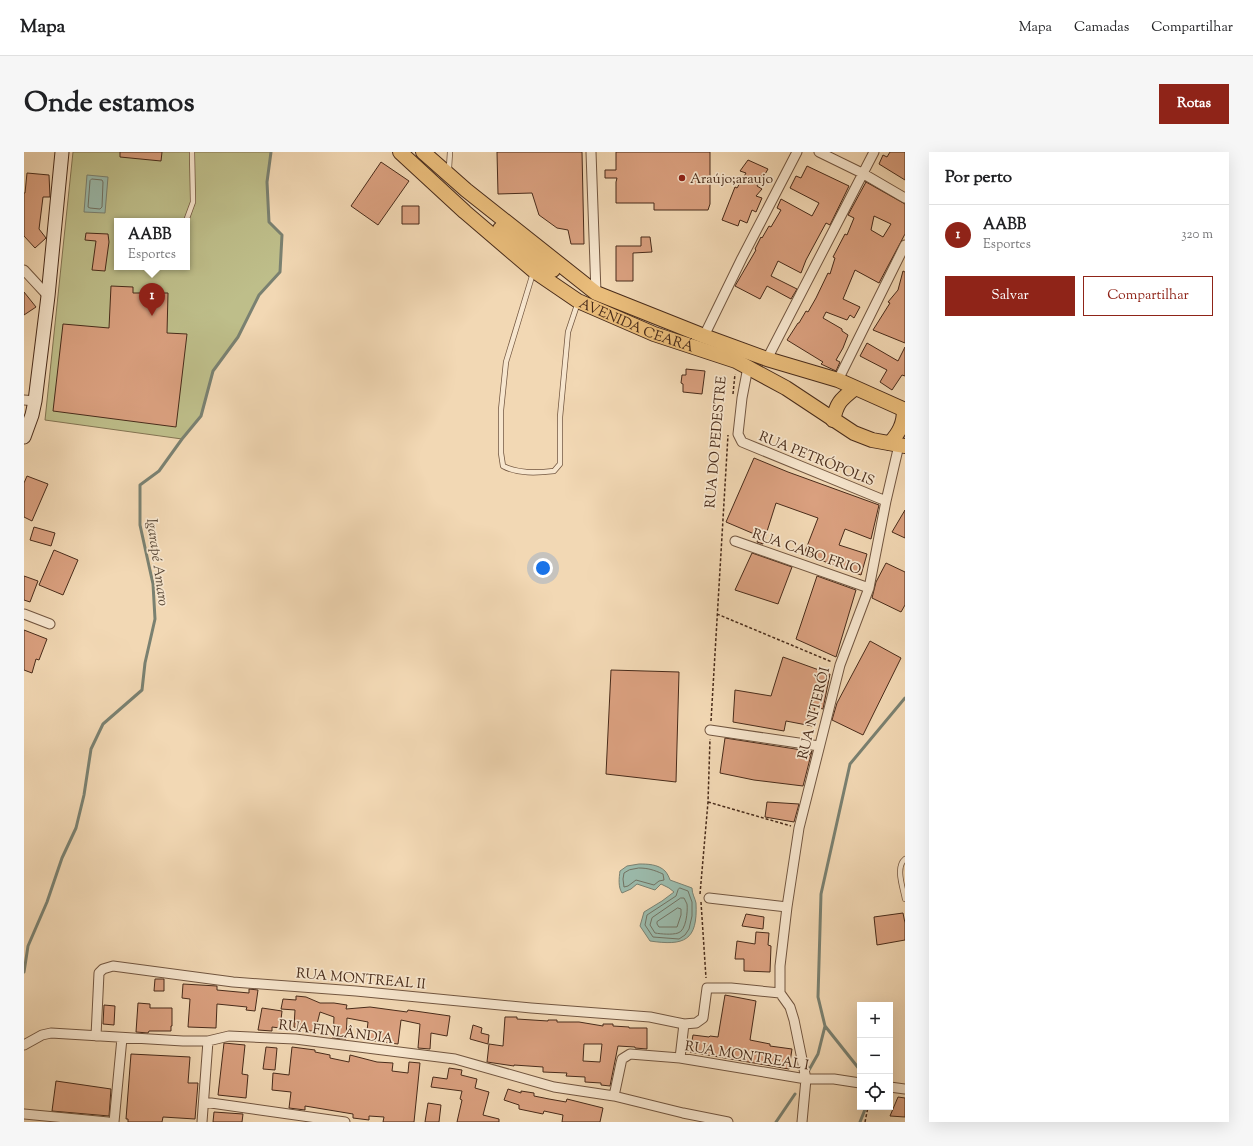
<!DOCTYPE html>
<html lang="pt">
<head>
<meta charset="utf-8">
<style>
	:root { --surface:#fff; --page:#f6f6f6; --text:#202124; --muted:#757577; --line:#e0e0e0; --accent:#8f2418 }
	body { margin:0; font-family:"Sorts Mill Goudy",serif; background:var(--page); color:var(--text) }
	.controls { position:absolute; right:12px; bottom:12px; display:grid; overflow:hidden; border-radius:0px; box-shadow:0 4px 16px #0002 }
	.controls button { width:36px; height:36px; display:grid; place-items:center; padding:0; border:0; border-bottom:1px solid var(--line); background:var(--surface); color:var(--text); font:20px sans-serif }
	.you { position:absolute; left:519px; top:416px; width:14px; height:14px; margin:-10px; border:3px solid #fff; border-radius:50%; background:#1a73e8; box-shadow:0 0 0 6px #1a73e833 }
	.badge { display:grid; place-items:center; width:26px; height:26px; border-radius:50%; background:var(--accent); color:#fff; font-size:13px; font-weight:700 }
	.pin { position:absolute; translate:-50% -33px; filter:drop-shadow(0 1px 2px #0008) }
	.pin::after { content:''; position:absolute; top:21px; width:14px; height:12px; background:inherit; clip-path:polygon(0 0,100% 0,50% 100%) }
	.popup { position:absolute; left:90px; top:66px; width:76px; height:52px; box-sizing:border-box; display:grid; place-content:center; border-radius:0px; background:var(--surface); filter:drop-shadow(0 1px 3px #0005); font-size:13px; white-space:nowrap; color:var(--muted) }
	.popup b { font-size:15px; color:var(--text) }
	.popup::after { content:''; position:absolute; left:50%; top:100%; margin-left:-8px; border:8px solid transparent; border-top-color:var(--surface) }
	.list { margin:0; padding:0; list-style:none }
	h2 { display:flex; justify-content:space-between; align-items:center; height:52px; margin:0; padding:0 16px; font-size:17px }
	h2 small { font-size:13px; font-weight:400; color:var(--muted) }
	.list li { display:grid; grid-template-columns:26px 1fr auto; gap:12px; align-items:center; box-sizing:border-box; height:60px; padding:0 16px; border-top:1px solid var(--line) }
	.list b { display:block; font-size:15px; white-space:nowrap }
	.list p { margin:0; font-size:13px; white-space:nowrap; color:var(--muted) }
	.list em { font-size:13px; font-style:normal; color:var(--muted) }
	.actions { display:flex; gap:8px; padding:12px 16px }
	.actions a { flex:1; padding:9px 0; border:1px solid var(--accent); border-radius:0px; text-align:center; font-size:14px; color:var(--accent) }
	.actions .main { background:var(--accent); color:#fff }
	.icon { flex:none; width:22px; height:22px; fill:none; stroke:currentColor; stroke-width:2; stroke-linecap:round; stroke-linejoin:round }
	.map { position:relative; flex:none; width:881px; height:970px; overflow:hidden; border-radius:0px }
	header { display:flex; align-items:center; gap:24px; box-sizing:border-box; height:56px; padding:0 20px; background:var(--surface); border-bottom:1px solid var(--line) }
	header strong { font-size:19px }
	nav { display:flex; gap:22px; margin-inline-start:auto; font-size:14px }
	.intro { display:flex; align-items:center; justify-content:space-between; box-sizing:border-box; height:96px; padding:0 24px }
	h1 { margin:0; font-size:28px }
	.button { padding:10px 18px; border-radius:0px; background:var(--accent); color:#fff; font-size:14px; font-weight:700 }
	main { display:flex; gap:24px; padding:0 24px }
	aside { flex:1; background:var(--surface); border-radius:0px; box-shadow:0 4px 16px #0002 }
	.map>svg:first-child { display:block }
	.green { fill:#bebe8a; stroke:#837452; fill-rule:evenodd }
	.water { fill:#9bbaab; stroke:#7a8171 }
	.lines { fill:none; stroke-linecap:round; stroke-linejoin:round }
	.shore { stroke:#727262; stroke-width:1 }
	.stream { stroke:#7a8171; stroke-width:3 }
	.building { fill:#daa07f; stroke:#482b1a; fill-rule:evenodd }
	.lane-casing { stroke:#725640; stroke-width:6 }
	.street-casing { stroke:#725640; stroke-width:11 }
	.secondary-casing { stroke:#482b1a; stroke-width:15 }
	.primary-casing { stroke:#482b1a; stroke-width:16 }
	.path { stroke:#482b1a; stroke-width:1.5; stroke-dasharray:3 2; stroke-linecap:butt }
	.lane { stroke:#f7e6ce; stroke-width:4.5 }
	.street { stroke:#f7e6ce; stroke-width:9 }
	.secondary { stroke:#f7e6ce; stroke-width:13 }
	.primary { stroke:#e9bc7a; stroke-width:14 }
	.poi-dot { fill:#8f2418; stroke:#f7e6ce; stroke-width:1.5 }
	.labels { text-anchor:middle; stroke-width:3.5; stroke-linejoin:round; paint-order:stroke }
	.poi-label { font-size:14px; fill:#482b1a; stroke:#f7e6ce; text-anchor:start }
	.street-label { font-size:14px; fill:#482b1a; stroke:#f7e6ce }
	.water-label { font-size:15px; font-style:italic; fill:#594837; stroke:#f7e6ce }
</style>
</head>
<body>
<header>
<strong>Mapa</strong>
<nav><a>Mapa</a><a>Camadas</a><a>Compartilhar</a></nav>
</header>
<div class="intro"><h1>Onde estamos</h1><a class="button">Rotas</a></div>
<main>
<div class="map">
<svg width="881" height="970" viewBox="0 0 881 970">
	<rect width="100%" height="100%" fill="#f2d8b4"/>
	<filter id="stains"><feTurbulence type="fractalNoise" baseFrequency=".005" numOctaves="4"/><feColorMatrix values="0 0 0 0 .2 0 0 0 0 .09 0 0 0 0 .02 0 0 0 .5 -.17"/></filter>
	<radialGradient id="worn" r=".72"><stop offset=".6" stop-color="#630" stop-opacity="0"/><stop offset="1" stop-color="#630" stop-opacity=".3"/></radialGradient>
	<path class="green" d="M 49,0 L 247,0 L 243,30 L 245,70 L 258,83 L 256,120 L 235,143 L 214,185 L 189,219 L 177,264 L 158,287 L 21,268 ZM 93,69 L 163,69 L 163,115 L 93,115 Z"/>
	<path class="water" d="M 63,23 L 84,25 L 81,61 L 60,60 Z
		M 615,712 C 623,712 634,712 641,719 C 643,721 645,725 646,728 L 668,736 C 668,742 671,746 672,751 C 674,789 660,794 626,789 L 616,774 L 620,760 L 638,749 L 650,740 L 645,736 L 637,732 L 631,738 L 613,732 L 607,737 L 598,741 C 594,735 595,726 596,719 L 603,714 Z"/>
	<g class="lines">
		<path class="shore" d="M 68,27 L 78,28 L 79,30 L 78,55 L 76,57 L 66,56 L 64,55 L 66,29 Z
			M 615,716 C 624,716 630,718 639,722 L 640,728 L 635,729 L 630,733 L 612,728 L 604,734 L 600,735 L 599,727 L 600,721 L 605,718 Z
			M 656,736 L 664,739 L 668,750 L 668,764 L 665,777 L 661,783 L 655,787 L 629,785 L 621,773 L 623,763 L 652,744 L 654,738 Z
			M 657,746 L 660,746 C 661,748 662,750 663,752 C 664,759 662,779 654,781 C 648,783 637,782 631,781 L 626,773 L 628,766 Z
			M 654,756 L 657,757 L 657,763 L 653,775 L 635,775 L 633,772 L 633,770 Z"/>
		<path class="stream" d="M 0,820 L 4,794 L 23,750 L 38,706 L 52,676 L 60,643 L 67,597 L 79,572 L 118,538 L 121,511 L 131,467 L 129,432 L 116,373 L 116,333 L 135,319 L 158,287 L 177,264 L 189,219 L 214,185 L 235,143 L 256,120 L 258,83 L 245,70 L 243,30 L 247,0
			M 785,918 L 794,902 L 801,874
			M 836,918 L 801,874 L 794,845 L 797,742 L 826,612 L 881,546
			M 752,970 L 771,942
			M 836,970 L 842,955"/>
	</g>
	<path class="building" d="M 96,0 L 138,0 L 137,9 L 96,5 Z
		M 473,0 L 558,0 L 560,92 L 547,92 L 544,78 L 533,76 L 515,63 L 508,41 L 474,42 Z
		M 592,0 L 686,0 L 686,52 L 684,58 L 630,58 L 630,51 L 592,51 L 592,30 L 593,26 L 581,26 L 581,18 L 592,18 Z
		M 866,0 L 881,0 L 881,28 L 855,12 L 859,3 L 863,5 Z
		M 724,8 L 744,17 L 740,24 L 738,23 L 733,34 L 738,37 L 732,44 L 738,46 L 732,60 L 728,58 L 723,71 L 716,68 L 714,74 L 698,68 L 711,35 L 713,36 L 722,21 L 716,19 Z
		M 357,10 L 385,29 L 354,73 L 327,54 Z
		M 783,14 L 825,34 L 806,73 L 802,71 L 782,108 L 777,121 L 754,109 L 747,124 L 773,137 L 767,147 L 743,134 L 736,147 L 711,134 L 732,98 L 731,97 L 737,85 L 738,86 L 745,74 L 747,75 L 757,58 L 753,56 L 757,47 L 788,64 L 795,51 L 766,36 L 772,24 L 777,26 Z
		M 3,21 L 25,23 L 26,45 L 19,45 L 15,77 L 22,86 L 11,96 L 0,84 L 0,41 L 1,41 Z
		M 842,30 L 881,52 L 881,82 L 855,131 L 831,118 L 819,147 L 836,155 L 830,166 L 826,163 L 823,168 L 802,160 L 799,166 L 818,177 L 818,179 L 824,183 L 819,196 L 812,208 L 816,210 L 812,219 L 797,212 L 799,210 L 763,188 L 774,171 L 775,171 L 782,159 L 784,160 L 792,146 L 804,121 L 806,122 L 811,106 L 809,105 L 821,82 L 823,83 L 830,66 L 824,63 ZM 850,64 L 867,72 L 859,85 L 847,78 Z
		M 378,54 L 395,54 L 395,72 L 378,72 Z
		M 62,81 L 84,82 L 85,90 L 81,119 L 68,118 L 72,89 L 61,88 Z
		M 617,85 L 626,85 L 628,100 L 609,101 L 609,129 L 592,129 L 592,94 L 617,94 Z
		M 879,119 L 881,120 L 881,191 L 849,178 L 866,151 L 864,150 L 874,138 Z
		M 87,134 L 109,135 L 109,141 L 144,141 L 143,181 L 163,182 L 152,275 L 29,259 L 39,172 L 85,176 Z
		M 0,140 L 12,155 L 0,163 Z
		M 843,191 L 874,209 L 881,195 L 881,224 L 878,223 L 868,238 L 856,230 L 863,218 L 836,204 Z
		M 662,217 L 681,219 L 678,242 L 659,240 L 659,232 L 657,231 L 658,223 L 662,223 Z
		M 730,306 L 764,320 L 855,353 L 847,387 L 821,377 L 815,393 L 843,402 L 837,423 L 780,402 L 794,366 L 752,351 L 739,392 L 733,390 L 735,384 L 702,370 Z
		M 3,324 L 24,332 L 8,369 L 0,365 L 0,331 Z
		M 881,358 L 881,386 L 868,380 Z
		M 10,375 L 31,381 L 27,394 L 6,388 Z
		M 30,398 L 54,408 L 39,443 L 15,433 Z
		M 728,401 L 768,415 L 754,452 L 711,438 Z
		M 862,411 L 881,420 L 881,453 L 877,460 L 848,446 L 852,430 Z
		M 0,424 L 14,429 L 6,450 L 0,448 Z
		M 793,424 L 832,438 L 812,505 L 772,487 Z
		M 0,478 L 23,487 L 15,508 L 12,507 L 8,521 L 0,518 Z
		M 846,489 L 877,506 L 839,583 L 808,568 L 813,551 Z
		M 759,505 L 806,522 L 799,557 L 791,555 L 788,574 L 762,569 L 760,579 L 709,570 L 711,538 L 747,544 Z
		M 587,518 L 655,520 L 652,630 L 582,622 Z
		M 701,586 L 784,599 L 783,606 L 788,599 L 779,634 L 730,628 L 696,621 Z
		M 743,650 L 775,652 L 770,670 L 741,665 Z
		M 879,761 L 881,771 L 881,788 L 853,793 L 850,765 Z
		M 722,762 L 740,765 L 739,777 L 718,774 Z
		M 732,780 L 745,781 L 744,793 L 747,794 L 746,820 L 720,819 L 720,807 L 711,807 L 713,789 L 731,792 Z
		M 131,827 L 140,827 L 140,839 L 130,839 Z
		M 159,832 L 193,834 L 193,838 L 225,841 L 225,837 L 234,838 L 231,859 L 222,858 L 223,855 L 193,852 L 192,876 L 164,875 L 166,847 L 158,846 Z
		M 701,843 L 732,849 L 726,888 L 746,892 L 746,894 L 768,897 L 765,917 L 666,900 L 669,883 L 685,885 L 686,884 L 694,885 Z
		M 272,844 L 282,845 L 296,851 L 310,851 L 323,853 L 322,857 L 346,855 L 383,860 L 384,858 L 426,864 L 423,884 L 407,881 L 406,897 L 394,896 L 396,872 L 377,868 L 374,892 L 342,888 L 344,870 L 323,866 L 322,887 L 309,886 L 310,865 L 296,860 L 291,880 L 270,875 L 271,858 L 257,857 L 259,847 L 272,848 Z
		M 114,851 L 126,852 L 126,856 L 148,856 L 148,874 L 147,874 L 147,879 L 125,879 L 124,881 L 112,880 Z
		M 80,853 L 91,854 L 90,873 L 79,872 Z
		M 238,856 L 258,859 L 256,876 L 248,875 L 248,879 L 234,878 Z
		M 481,865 L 493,865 L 493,867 L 524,869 L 524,868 L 533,868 L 533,870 L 555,870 L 579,874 L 579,872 L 589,872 L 589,874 L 605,875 L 605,876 L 623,876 L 623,897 L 611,896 L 611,895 L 594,894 L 586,934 L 577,933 L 577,931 L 561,930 L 561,925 L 542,924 L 543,921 L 519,920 L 519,915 L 490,913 L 490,914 L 463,910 L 465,892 L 479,894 ZM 560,892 L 578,892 L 576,910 L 559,909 Z
		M 449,873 L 458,876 L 457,881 L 465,883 L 464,892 L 446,887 Z
		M 200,891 L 221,893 L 218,922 L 224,923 L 222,946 L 194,943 Z
		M 242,895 L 253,896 L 251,918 L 239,917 Z
		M 268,895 L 291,898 L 291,900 L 306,903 L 306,906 L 325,910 L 326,903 L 353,910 L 369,911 L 368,919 L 384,921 L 385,910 L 396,911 L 390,970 L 359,970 L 360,965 L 345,964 L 345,968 L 329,966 L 329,962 L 281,954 L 281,958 L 265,956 L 267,940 L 248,938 L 249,921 L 265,923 Z
		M 107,902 L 166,905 L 164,931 L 174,931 L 171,967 L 139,965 L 138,970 L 104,970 L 104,967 L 102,967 Z
		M 425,916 L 438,918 L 437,923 L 453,927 L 451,936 L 465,940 L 459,963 L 475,967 L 475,970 L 433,970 L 438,948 L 436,947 L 438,939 L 407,935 L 409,925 L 423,927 Z
		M 32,929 L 87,937 L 85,964 L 28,959 Z
		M 484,937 L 497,941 L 497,939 L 510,941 L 510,944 L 525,947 L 542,950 L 543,947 L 579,956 L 576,970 L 538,970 L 539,963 L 520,959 L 519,962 L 495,957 L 495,953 L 480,948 Z
		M 874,945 L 881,946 L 881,965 L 866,964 Z
		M 404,951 L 417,953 L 415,970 L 401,970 Z
		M 190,960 L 219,962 L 218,970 L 189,970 Z"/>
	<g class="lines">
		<g class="lane-casing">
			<path id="lane" d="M 425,16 L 426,0
				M 162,69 L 169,50 L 168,0
				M 509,121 L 482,210 L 477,258 L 477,301 L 479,314 C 494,322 513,321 530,319 L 536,312 L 536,265 L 544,180 L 554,150
				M 881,707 C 871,715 879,736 881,747"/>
		</g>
		<g class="street-casing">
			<path id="street" d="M 567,0 L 572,141
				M 795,0 L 838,21 L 881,46
				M 0,118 L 24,144
				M 680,184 L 718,106 L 773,0
				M 743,207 L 850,0
				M 724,215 L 718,246 L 714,282 L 718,290 L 862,349
				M 814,228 L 881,93
				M 0,248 L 11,249
				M 711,389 L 845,436
				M 0,462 L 26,472
				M 686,578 L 795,594
				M 685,746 L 763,755
				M 756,841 L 756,814 L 763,755 L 775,676 L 816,513 L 845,436 L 862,349 L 875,293
				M 756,841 L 766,855 L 770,868 L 782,927 L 778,970
				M 72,884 L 75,821 L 79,817 L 89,814 L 209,830 L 332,839 L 507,856 L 626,865 L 660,872
				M 0,893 L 18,883 L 27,881 L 159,889 L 184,889 L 205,884 L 271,887 L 431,907 L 530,935 L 590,944 L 659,961 L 704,970
				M 656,906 L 660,872 L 672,871 L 679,866 L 683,836 L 707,836 L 756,841
				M 866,935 L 881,937
				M 590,944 L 597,911 L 598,907 L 606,902 L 656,906 L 782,927 L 810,927 L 836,931
				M 180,950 L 321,970
				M 0,962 L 84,970
				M 90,970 L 98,886
				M 178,970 L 184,889"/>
		</g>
		<g class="secondary-casing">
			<path id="secondary" d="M 0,285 L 8,263 L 11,249 L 24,144 L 38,0"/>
		</g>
		<g class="primary-casing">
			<g id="primary">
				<path id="s1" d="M 376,0 L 441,60 L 510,119 L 554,149 L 630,182 L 712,209 L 762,236 L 830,281 L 848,288 L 881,294"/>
				<path d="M 399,0 L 442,38 L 572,141 L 680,184 L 743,207 L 814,228 L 881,258"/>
				<path d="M 476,77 L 529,118"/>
				<path d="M 809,268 C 813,251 816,248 830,237"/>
				<path d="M 866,291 C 875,281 880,272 880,258"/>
			</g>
		</g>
		<path class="path" d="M 709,242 L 711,222
			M 693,462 L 808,510
			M 687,569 L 704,283
			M 684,650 L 767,674
			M 676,742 L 684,650 L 686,587
			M 677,750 L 682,826
			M 841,970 L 844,955"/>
		<use href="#lane" class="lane"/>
		<use href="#street" class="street"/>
		<use href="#secondary" class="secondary"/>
		<use href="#primary" class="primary"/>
	</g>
	<circle class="poi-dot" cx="658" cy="26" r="4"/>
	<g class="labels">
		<g class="poi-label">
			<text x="666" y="31">Araújo;araujo</text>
		</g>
		<g class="street-label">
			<text dy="5" stroke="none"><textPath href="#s1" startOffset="296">AVENIDA CEARÁ</textPath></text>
			<text transform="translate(691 290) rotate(-85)" y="5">RUA DO PEDESTRE</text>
			<text transform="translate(793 306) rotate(22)" y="5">RUA PETRÓPOLIS</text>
			<text transform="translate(783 399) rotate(19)" y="5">RUA CABO FRIO</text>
			<text transform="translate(789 561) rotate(-76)" y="5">RUA NITERÓI</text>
			<text transform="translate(337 826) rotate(5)" y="5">RUA MONTREAL II</text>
			<text transform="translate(312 879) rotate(7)" y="5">RUA FINLÂNDIA</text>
			<text transform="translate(723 903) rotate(9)" y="5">RUA MONTREAL I</text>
		</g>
		<g class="water-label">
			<text transform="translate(134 410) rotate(82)" y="5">Igarapé Amaro</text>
		</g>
	</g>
	<rect width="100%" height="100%" filter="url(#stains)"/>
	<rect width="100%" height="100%" fill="url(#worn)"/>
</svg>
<div class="controls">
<button>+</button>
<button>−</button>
<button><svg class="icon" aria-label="locate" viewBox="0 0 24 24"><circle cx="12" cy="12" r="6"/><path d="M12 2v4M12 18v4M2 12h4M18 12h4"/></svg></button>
</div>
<div class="you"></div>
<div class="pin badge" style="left:128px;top:164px">1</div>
<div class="popup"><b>AABB</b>Esportes</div>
</div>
<aside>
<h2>Por perto<small></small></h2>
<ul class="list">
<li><span class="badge">1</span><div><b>AABB</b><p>Esportes</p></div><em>320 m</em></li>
</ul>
<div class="actions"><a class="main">Salvar</a><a>Compartilhar</a></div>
</aside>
</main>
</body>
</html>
